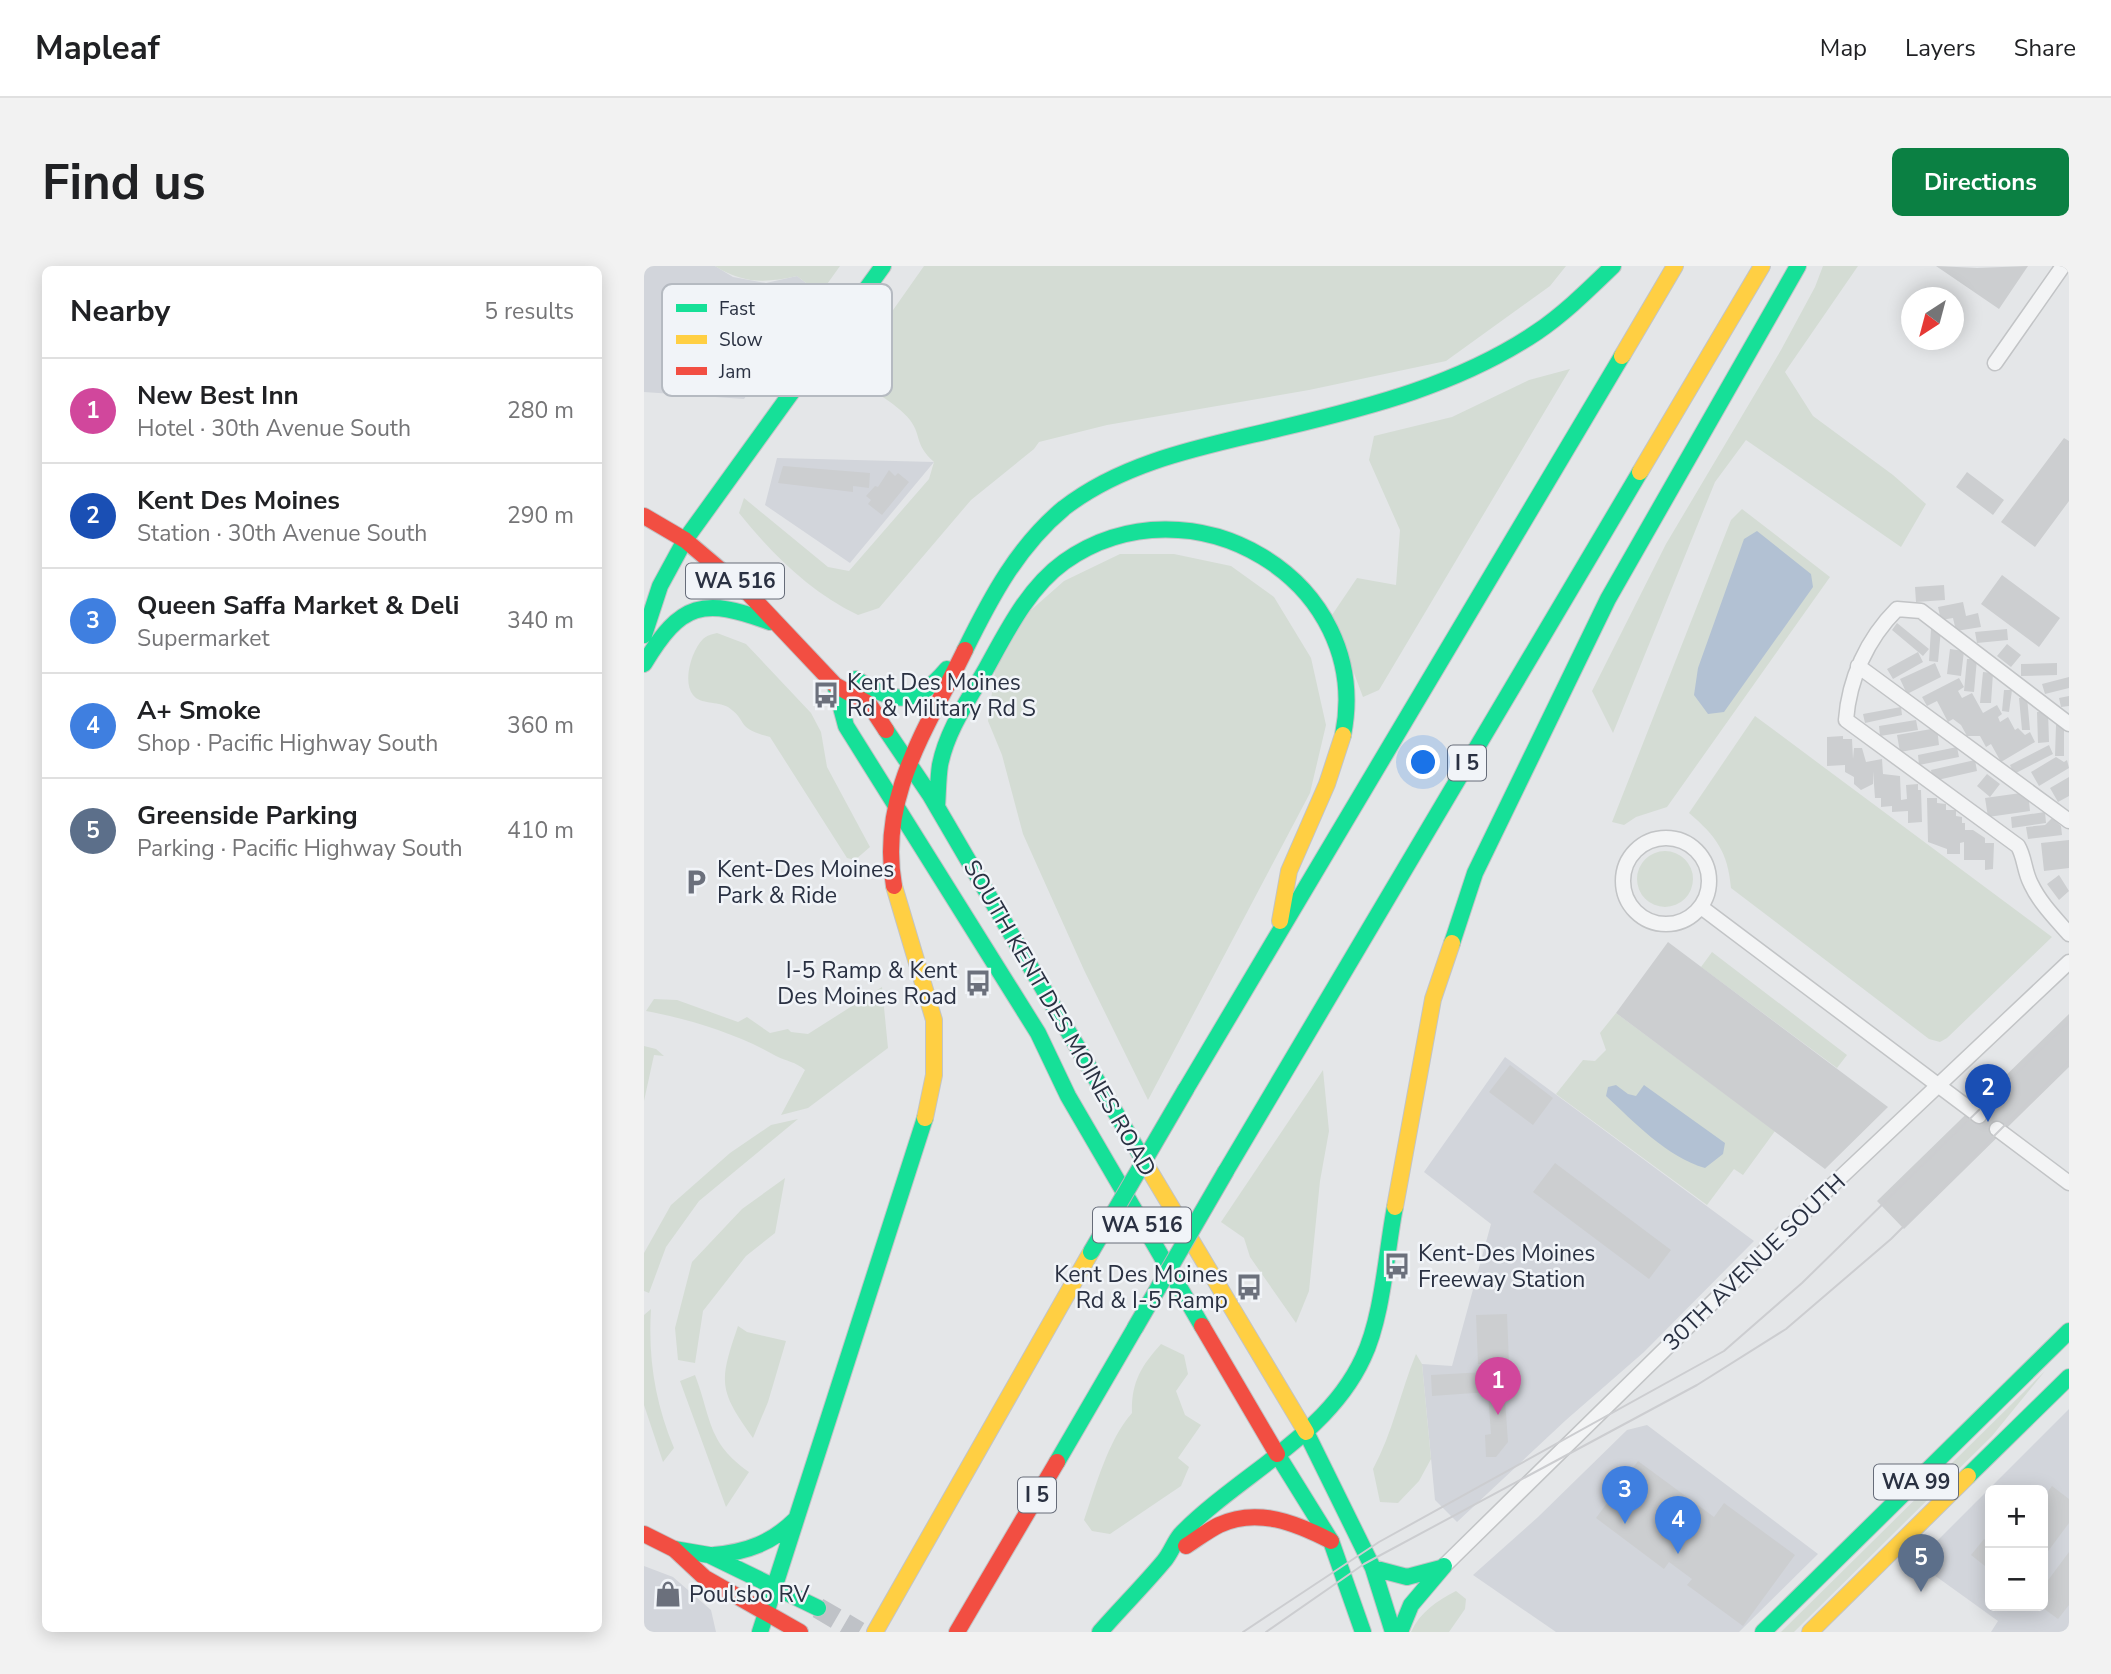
<!DOCTYPE html>
<html lang="en">
<head>
<meta charset="utf-8">
<style>
	:root { --surface:#fff; --page:#f2f2f2; --text:#202124; --muted:#757577; --line:#e0e0e0; --accent:#0b8043 }
	body { margin:0; font-family:"Nunito Sans",sans-serif; background:var(--page); color:var(--text) }
	.controls { position:absolute; right:21px; bottom:21px; display:grid; overflow:hidden; border-radius:10px; box-shadow:0 4px 18px #0003 }
	.controls button { width:63px; height:63px; display:grid; place-items:center; padding:0; border:0; border-bottom:2px solid var(--line); background:var(--surface); color:var(--text); font:35px sans-serif }
	.compass { position:absolute; left:1257px; top:21px; width:63px; height:63px; border-radius:50%; background:var(--surface); box-shadow:0 4px 18px #0003; rotate:216deg }
	.you { position:absolute; left:780px; top:497px; width:24px; height:24px; margin:-18px; border:5px solid #fff; border-radius:50%; background:#1a73e8; box-shadow:0 0 0 10px #1a73e833 }
	.badge { display:grid; place-items:center; width:46px; height:46px; border-radius:50%; background:var(--accent); color:#fff; font-size:23px; font-weight:700 }
	.pin { position:absolute; translate:-50% -58px; filter:drop-shadow(0 2px 4px #0008) }
	.pin::after { content:''; position:absolute; top:37px; width:24px; height:21px; background:inherit; clip-path:polygon(0 0,100% 0,50% 100%) }
	.list { margin:0; padding:0; list-style:none }
	h2 { display:flex; justify-content:space-between; align-items:center; height:91px; margin:0; padding:0 28px; font-size:30px }
	h2 small { font-size:23px; font-weight:400; color:var(--muted) }
	.list li { display:grid; grid-template-columns:46px 1fr auto; gap:21px; align-items:center; box-sizing:border-box; height:105px; padding:0 28px; border-top:2px solid var(--line) }
	.list b { display:block; font-size:26px; white-space:nowrap }
	.list p { margin:0; font-size:23px; white-space:nowrap; color:var(--muted) }
	.list em { font-size:23px; font-style:normal; color:var(--muted) }
	.map { position:relative; flex:none; width:1425px; height:1366px; overflow:hidden; border-radius:10px }
	header { display:flex; align-items:center; gap:42px; box-sizing:border-box; height:98px; padding:0 35px; background:var(--surface); border-bottom:2px solid var(--line) }
	header strong { font-size:33px }
	nav { display:flex; gap:38px; margin-inline-start:auto; font-size:24px }
	.intro { display:flex; align-items:center; justify-content:space-between; box-sizing:border-box; height:168px; padding:0 42px }
	h1 { margin:0; font-size:49px }
	.button { padding:18px 32px; border-radius:10px; background:var(--accent); color:#fff; font-size:24px; font-weight:700 }
	main { display:flex; gap:42px; padding:0 42px }
	aside { flex:1; background:var(--surface); border-radius:10px; box-shadow:0 4px 18px #0003 }
	.map>svg:first-child { display:block }
	.built { fill:#d2d5db; fill-rule:evenodd }
	.green { fill:#d4dcd4 }
	.water { fill:#b2c1d3 }
	.building { fill:#ccced0 }
	.lines { fill:none; stroke-linecap:round; stroke-linejoin:round }
	.secondary-tunnel { stroke:#bfc2c7; stroke-width:21; stroke-dasharray:21 10; stroke-linecap:butt }
	.street-casing { stroke:#c2c4c6; stroke-width:17 }
	.fast-casing { stroke:#c2c4c6; stroke-width:18 }
	.slow-casing { stroke:#c2c4c6; stroke-width:18 }
	.jam-casing { stroke:#c2c4c6; stroke-width:18 }
	.street { stroke:#f3f4f5; stroke-width:14 }
	.fast { stroke:#16e098; stroke-width:16 }
	.slow { stroke:#ffcf43; stroke-width:16 }
	.jam { stroke:#f24e42; stroke-width:16 }
	.tram { stroke:#cccdd0; stroke-width:2 }
	.fast-bridge-casing { stroke:#b6b9bd; stroke-width:18; stroke-linecap:butt }
	.fast-bridge { stroke:#16e098; stroke-width:16 }
	.labels { text-anchor:middle; stroke-width:5; stroke-linejoin:round; paint-order:stroke }
	.shield { fill:#f1f4f8; stroke:#666c79; stroke-width:2 }
	.shield-label { font-size:21px; font-weight:bold; fill:#2a3142 }
	.poi-label { font-size:23px; fill:#2a3142; stroke:#f1f4f8; text-anchor:start }
	.street-label { font-size:23px; fill:#2a3142; stroke:#f1f4f8 }
	.key { fill:#f1f4f8; stroke:#b5bac1; stroke-width:2 }
	.key-label { font-size:19px; fill:#2a3142 }
</style>
</head>
<body>
<header>
<strong>Mapleaf</strong>
<nav><a>Map</a><a>Layers</a><a>Share</a></nav>
</header>
<div class="intro"><h1>Find us</h1><a class="button">Directions</a></div>
<main>
<aside>
<h2>Nearby<small>5 results</small></h2>
<ul class="list">
<li><span class="badge" style="background:#d1479c">1</span><div><b>New Best Inn</b><p>Hotel · 30th Avenue South</p></div><em>280 m</em></li>
<li><span class="badge" style="background:#1a4fb4">2</span><div><b>Kent Des Moines</b><p>Station · 30th Avenue South</p></div><em>290 m</em></li>
<li><span class="badge" style="background:#3f7fe0">3</span><div><b>Queen Saffa Market &amp; Deli</b><p>Supermarket</p></div><em>340 m</em></li>
<li><span class="badge" style="background:#3f7fe0">4</span><div><b>A+ Smoke</b><p>Shop · Pacific Highway South</p></div><em>360 m</em></li>
<li><span class="badge" style="background:#5c6f8a">5</span><div><b>Greenside Parking</b><p>Parking · Pacific Highway South</p></div><em>410 m</em></li>
</ul>
</aside>
<div class="map">
<svg width="1425" height="1366" viewBox="0 0 1425 1366">
	<rect width="100%" height="100%" fill="#e4e6e8"/>
	<path class="built" d="M 0,0 L 71,0 L 89,11 L 122,17 L 153,10 L 176,28 L 100,133 L 0,126 Z
		M 133,192 L 290,196 L 206,297 L 121,239 Z
		M 861,791 L 1110,975 L 1000,1086 L 922,1154 L 813,1256 L 791,1234 L 778,1098 L 808,1100 L 847,958 L 780,906 Z
		M 1425,1143 L 1425,1366 L 1347,1366 L 1354,1355 L 1272,1296 ZM 1346,1224 L 1399,1224 L 1399,1340 L 1346,1340 Z
		M 1003,1159 L 1174,1288 L 1095,1366 L 912,1366 L 829,1309 L 894,1251 L 983,1164 Z
		M 0,1300 L 29,1311 L 67,1344 L 72,1366 L 0,1366 Z"/>
	<path class="green" d="M 71,0 L 196,0 L 176,28 L 153,10 C 122,17 99,18 71,0 Z
		M 280,0 L 922,0 L 906,20 L 802,95 L 665,124 L 463,159 L 395,176 L 390,183 L 327,234 L 235,342 L 214,349 C 166,326 128,288 95,247 L 100,232 L 184,301 L 205,305 L 285,213 L 290,196 C 270,178 278,170 266,154 C 253,137 221,120 202,111 Z
		M 1179,0 L 1214,0 L 1141,106 L 1169,150 L 1249,209 L 1282,238 L 1257,281 L 1102,174 L 1071,216 L 969,467 L 948,425 L 1022,278 L 1137,84 L 1171,21 Z
		M 926,103 L 735,424 L 719,431 L 688,349 L 713,312 L 752,319 L 756,264 L 725,194 L 730,170 L 808,151 L 885,114 Z
		M 1098,243 L 1186,311 L 1023,541 L 992,551 L 980,559 L 968,556 L 1087,254 Z
		M 476,288 L 530,288 L 587,300 L 630,331 L 667,392 L 682,459 L 666,527 L 504,834 L 440,704 L 379,568 L 358,489 L 344,455 L 352,398 L 378,352 L 420,315 Z
		M 73,367 L 102,378 L 167,447 L 177,466 L 183,501 L 226,581 L 211,594 L 203,592 L 126,471 C 90,462 105,455 84,441 C 73,435 57,439 49,429 C 38,415 48,384 59,373 C 62,370 68,368 73,367 Z
		M 1111,450 L 1408,671 L 1303,772 L 1296,776 L 1285,773 L 1087,622 C 1084,586 1072,570 1045,547 Z
		M993 613a28 28 0 1 1 56 0a28 28 0 1 1-56 0Z
		M 1068,686 L 1203,789 L 1193,802 L 1057,701 Z
		M 238,721 L 244,782 L 164,842 L 137,849 L 161,804 C 152,796 142,795 132,790 C 94,768 45,753 2,745 L 10,733 L 33,734 L 94,756 L 103,751 L 126,767 L 144,763 L 147,766 L 164,768 Z
		M 972,747 L 1131,865 L 1099,909 L 1090,903 L 1063,939 L 912,828 L 939,794 L 951,795 L 962,784 L 956,767 Z
		M 0,780 L 12,783 L 20,790 L 10,789 L 0,835 Z
		M 679,804 L 685,865 L 676,915 L 665,1025 L 652,1057 L 606,991 L 600,972 L 577,956 Z
		M 154,853 L 55,935 L 22,981 L 5,1027 L 0,1025 L 0,987 L 27,939 L 86,887 L 127,859 Z
		M 141,912 L 131,967 L 102,990 L 59,1045 L 51,1097 L 34,1094 L 31,1062 L 48,996 L 98,943 Z
		M 7,1043 C 4,1093 11,1136 30,1182 L 19,1196 L 0,1139 L 0,1049 Z
		M 94,1060 L 103,1066 L 142,1075 L 124,1136 L 109,1172 C 74,1123 75,1116 94,1060 Z
		M 517,1078 L 540,1089 L 544,1108 L 532,1125 L 541,1149 L 557,1159 L 534,1192 L 545,1201 L 537,1220 L 466,1268 L 448,1265 L 440,1254 C 452,1220 464,1174 488,1147 C 487,1117 497,1100 517,1078 Z
		M 772,1088 L 778,1098 L 787,1193 L 775,1215 L 754,1237 L 736,1236 L 729,1203 C 749,1166 756,1127 772,1088 Z
		M 1401,1105 L 1348,1170 L 1150,1366 L 1137,1366 Z
		M 51,1109 C 68,1154 63,1176 105,1206 L 82,1241 L 36,1115 Z
		M 812,1325 L 822,1333 L 821,1343 L 805,1366 L 767,1366 C 776,1346 793,1335 812,1325 Z"/>
	<path class="water" d="M 1113,265 L 1167,308 L 1169,321 L 1080,446 L 1064,448 L 1050,429 L 1054,402 L 1100,273 Z
		M 972,819 L 984,828 L 992,830 L 1000,819 L 1081,877 L 1079,888 L 1061,902 C 1023,891 990,856 962,830 L 964,821 Z"/>
	<path class="building" d="M 1292,0 L 1333,2 L 1384,0 L 1355,43 Z
		M 1420,172 L 1425,175 L 1425,235 L 1391,281 L 1357,256 Z
		M 139,200 L 226,207 L 225,222 L 209,220 L 209,226 L 134,217 Z
		M 245,204 L 251,210 L 254,207 L 265,216 L 238,249 L 224,238 L 227,234 L 222,230 L 231,220 L 234,221 Z
		M 1323,206 L 1360,234 L 1349,249 L 1312,221 Z
		M 1358,309 L 1416,352 L 1395,381 L 1337,338 Z
		M 1300,319 L 1301,334 L 1272,336 L 1271,321 Z
		M 1319,336 L 1322,350 L 1334,347 L 1337,361 L 1312,365 L 1309,352 L 1297,354 L 1294,341 Z
		M 1253,357 L 1285,383 L 1279,390 L 1248,364 Z
		M 1287,363 L 1297,363 L 1294,396 L 1285,395 Z
		M 1363,363 L 1364,374 L 1333,377 L 1331,366 Z
		M 1363,378 L 1377,389 L 1367,401 L 1353,390 Z
		M 1306,383 L 1320,385 L 1317,410 L 1303,408 Z
		M 1274,386 L 1279,396 L 1249,413 L 1243,403 Z
		M 1323,393 L 1333,393 L 1330,426 L 1320,425 Z
		M 1291,397 L 1297,411 L 1263,428 L 1256,413 Z
		M 1413,397 L 1413,409 L 1377,410 L 1377,398 Z
		M 1339,406 L 1349,407 L 1347,437 L 1336,437 Z
		M 1425,411 L 1425,422 L 1401,428 L 1398,418 Z
		M 1315,412 L 1320,421 L 1314,425 L 1318,432 L 1328,427 L 1339,447 L 1353,439 L 1358,448 L 1354,451 L 1356,456 L 1364,451 L 1371,464 L 1374,462 L 1381,469 L 1386,466 L 1391,476 L 1357,496 L 1347,478 L 1342,481 L 1336,470 L 1323,470 L 1317,459 L 1309,453 L 1304,456 L 1293,435 L 1283,440 L 1278,431 Z
		M 1360,424 L 1368,424 L 1365,446 L 1358,445 Z
		M 1425,430 L 1425,440 L 1417,441 L 1415,432 Z
		M 1383,431 L 1386,464 L 1378,464 L 1375,432 Z
		M 1257,441 L 1258,449 L 1221,457 L 1219,448 Z
		M 1404,445 L 1405,476 L 1394,477 L 1393,446 Z
		M 1272,454 L 1274,464 L 1236,470 L 1235,460 Z
		M 1412,459 L 1420,459 L 1420,490 L 1411,490 Z
		M 1293,462 L 1295,479 L 1256,486 L 1253,469 Z
		M 1199,470 L 1199,473 L 1208,473 L 1209,493 L 1210,482 L 1218,482 L 1222,496 L 1238,493 L 1239,508 L 1256,510 L 1257,534 L 1263,533 L 1262,519 L 1274,518 L 1274,524 L 1277,524 L 1278,556 L 1264,557 L 1264,545 L 1248,546 L 1248,540 L 1237,541 L 1237,532 L 1231,532 L 1229,505 L 1229,518 L 1217,524 L 1210,518 L 1210,511 L 1201,506 L 1201,499 L 1183,500 L 1183,471 Z
		M 1405,479 L 1409,488 L 1370,508 L 1366,499 Z
		M 1313,481 L 1315,491 L 1275,499 L 1274,489 Z
		M 1412,491 L 1420,496 L 1423,494 L 1425,502 L 1395,520 L 1387,506 Z
		M 1331,494 L 1333,505 L 1289,515 L 1287,504 Z
		M 1343,508 L 1356,518 L 1346,531 L 1333,520 Z
		M 1425,511 L 1425,530 L 1414,536 L 1406,522 Z
		M 1384,526 L 1386,545 L 1344,551 L 1341,532 Z
		M 1283,532 L 1293,532 L 1293,537 L 1302,538 L 1302,544 L 1312,544 L 1312,550 L 1318,551 L 1318,557 L 1321,557 L 1321,564 L 1329,564 L 1341,572 L 1341,577 L 1350,577 L 1349,603 L 1341,604 L 1341,594 L 1320,594 L 1320,576 L 1316,577 L 1316,588 L 1303,588 L 1303,583 L 1284,576 Z
		M 1401,546 L 1402,557 L 1368,562 L 1367,551 Z
		M 1408,552 L 1417,560 L 1418,569 L 1384,573 L 1382,561 L 1401,559 Z
		M 1425,574 L 1425,602 L 1400,605 L 1397,577 Z
		M 1415,609 L 1425,625 L 1415,634 L 1403,618 Z
		M 1024,676 L 1244,841 L 1181,903 L 972,747 Z
		M 1425,748 L 1425,801 L 1260,963 L 1233,935 Z
		M 866,799 L 909,832 L 889,859 L 845,826 Z
		M 911,897 L 1027,984 L 1005,1013 L 889,926 Z
		M 863,1048 L 865,1097 L 834,1098 L 832,1049 Z
		M 859,1105 L 864,1176 L 852,1191 L 842,1191 L 841,1169 L 847,1168 L 844,1126 L 788,1130 L 787,1109 Z
		M 994,1195 L 1070,1251 L 1080,1237 L 1151,1289 L 1099,1360 L 1043,1319 L 1048,1313 L 1025,1296 L 1020,1303 L 952,1252 Z
		M 1408,1220 L 1425,1233 L 1425,1257 L 1399,1292 L 1399,1232 Z
		M 1340,1273 L 1346,1278 L 1346,1304 L 1327,1289 Z
		M 1425,1286 L 1425,1339 L 1414,1353 L 1399,1342 L 1399,1321 Z"/>
	<g class="lines">
		<path class="secondary-tunnel" d="M 174,1342 L 215,1366"/>
		<g class="street-casing">
			<path id="street" d="M 1351,97 L 1419,0
				M 1214,400 L 1425,555
				M 1425,458 L 1277,345 L 1253,343 C 1223,373 1205,413 1202,454 L 1374,580 C 1381,592 1380,605 1387,618 C 1396,637 1411,652 1425,668
				M979 615a43 43 0 1 1 86 0a43 43 0 1 1-86 0Z
				M 1057,641 L 1335,850
				M 1353,863 L 1425,917
				M 800,1300 L 1180,927 L 1425,696"/>
		</g>
		<g class="fast-casing">
			<path id="fast" d="M 0,369 L 16,320 L 41,274 L 239,0
				M 321,384 C 347,331 374,280 420,242 C 482,194 563,180 637,162 C 726,141 816,118 893,66 C 921,47 945,23 969,0
				M 0,398 C 37,336 59,331 126,356
				M 212,413 C 252,438 271,441 303,403
				M 191,419 L 202,460 L 394,767 L 424,830 L 558,1060
				M 242,464 L 286,529 L 504,902
				M 293,541 C 294,527 294,512 296,499 C 303,464 325,433 342,403 C 363,365 384,322 420,296 C 546,207 730,313 699,469
				M 808,677 L 831,607 L 964,333 L 1154,0
				M 542,823 L 978,90
				M 582,905 L 996,206
				M 662,1166 L 729,1302 L 749,1366
				M 633,1188 L 687,1275 L 719,1366
				M 413,1196 L 491,1062
				M 1324,1210 L 1425,1111
				M 30,1283 L 65,1289 L 174,1342
				M 70,1289 C 103,1286 128,1277 152,1253
				M 729,1302 L 763,1311 L 797,1302
				M 116,1366 L 281,852
				M 456,1366 C 477,1342 500,1319 520,1295 C 527,1287 530,1276 537,1268 C 596,1208 683,1170 719,1092 C 739,1050 742,987 751,941
				M 756,1366 L 767,1339 L 800,1300
				M 1119,1366 L 1425,1065"/>
		</g>
		<g class="slow-casing">
			<path id="slow" d="M 978,90 L 1031,0
				M 996,206 L 1118,0
				M 250,620 L 290,754 L 290,809 L 281,852
				M 636,655 L 645,605 L 683,518 L 699,469
				M 504,902 L 662,1166
				M 751,941 L 789,733 L 808,677
				M 231,1366 L 447,986
				M 1166,1366 L 1324,1210"/>
		</g>
		<g class="jam-casing">
			<path id="jam" d="M 0,250 L 41,274 L 105,328 L 191,419 L 225,438 L 242,464
				M 250,620 C 234,530 284,461 321,384
				M 558,1060 L 633,1188
				M 0,1268 L 30,1283 L 61,1312 L 156,1366
				M 542,1280 C 553,1273 563,1265 575,1259 C 613,1241 652,1257 687,1275
				M 313,1366 L 413,1196"/>
		</g>
		<use href="#street" class="street"/>
		<use href="#fast" class="fast"/>
		<use href="#slow" class="slow"/>
		<use href="#jam" class="jam"/>
		<path class="tram" d="M 599,1366 L 735,1276 L 1080,1085 L 1158,1017 L 1425,756
			M 622,1366 L 720,1298 L 1053,1119 L 1142,1063 L 1247,973 L 1425,795"/>
		<g class="fast-bridge-casing">
			<path id="fast-bridge" d="M 447,986 L 542,823
				M 491,1062 L 582,905"/>
		</g>
		<use href="#fast-bridge" class="fast-bridge"/>
	</g>
	<defs>
		<g id="bus-bare" transform="scale(2.1)"><path d="M-5-6H5V4H4V6H2V4H-2V6H-4V4H-5ZM-3.5-4V0h7V-4ZM-3.5 1.2v1.5H-2V1.2ZM2 1.2v1.5H3.5V1.2Z" fill="#6b707c" stroke="#f1f4f8" stroke-width="2.5" paint-order="stroke"/></g>
		<g id="parking-bare" transform="scale(2.1)"><path d="M-3.5-5.5H1a3.5 3.5 0 0 1 0 7H-1V5.5H-3.5ZM-1-3.4V-.6H.8a1.4 1.4 0 0 0 0-2.8Z" fill="#6b707c" stroke="#f1f4f8" stroke-width="2.5" paint-order="stroke"/></g>
		<g id="shop-bare" transform="scale(2.1)"><path d="M-5-2.5h2.3a2.7 3.5 0 0 1 5.4 0H5L5.5 6h-11ZM-1.5-2.5h3a1.5 2.3 0 0 0-3 0Z" fill="#6b707c" stroke="#f1f4f8" stroke-width="2.5" paint-order="stroke"/></g>
	</defs>
	<g fill-rule="evenodd">
		<use href="#bus-bare" x="182" y="429"/>
		<use href="#parking-bare" x="52" y="616"/>
		<use href="#bus-bare" x="334" y="717"/>
		<use href="#bus-bare" x="753" y="1000"/>
		<use href="#bus-bare" x="605" y="1021"/>
		<use href="#shop-bare" x="24" y="1328"/>
	</g>
	<g class="labels">
		<g class="shield">
			<rect x="42" y="297.5" width="98" height="35" rx="5"/>
			<rect x="804" y="479.5" width="38" height="35" rx="5"/>
			<rect x="449" y="941.5" width="98" height="35" rx="5"/>
			<rect x="1230" y="1198.5" width="84" height="35" rx="5"/>
			<rect x="374" y="1211.5" width="38" height="35" rx="5"/>
		</g>
		<g class="shield-label">
			<text x="91" y="322">WA 516</text>
			<text x="823" y="504">I 5</text>
			<text x="498" y="966">WA 516</text>
			<text x="1272" y="1223">WA 99</text>
			<text x="393" y="1236">I 5</text>
		</g>
		<g class="poi-label">
			<text x="203" y="424">Kent Des Moines<tspan x="203" dy="26">Rd &amp; Military Rd S</tspan></text>
			<text x="73" y="611">Kent-Des Moines<tspan x="73" dy="26">Park &amp; Ride</tspan></text>
			<text x="313" y="712" text-anchor="end">I-5 Ramp &amp; Kent<tspan x="313" dy="26">Des Moines Road</tspan></text>
			<text x="774" y="995">Kent-Des Moines<tspan x="774" dy="26">Freeway Station</tspan></text>
			<text x="584" y="1016" text-anchor="end">Kent Des Moines<tspan x="584" dy="26">Rd &amp; I-5 Ramp</tspan></text>
			<text x="45" y="1336">Poulsbo RV</text>
		</g>
		<g class="street-label">
			<text transform="translate(416 752) rotate(60)" y="8">SOUTH KENT DES MOINES ROAD</text>
			<text transform="translate(1110 996) rotate(-44)" y="8">30TH AVENUE SOUTH</text>
		</g>
	</g>
	<rect x="18" y="18" width="230" height="112" rx="10" class="key"/>
	<rect x="32" y="38" width="31" height="8" fill="#16e098"/>
	<rect x="32" y="69" width="31" height="9" fill="#ffcf43"/>
	<rect x="32" y="101" width="31" height="8" fill="#f24e42"/>
	<g class="key-label">
		<text x="75" y="49">Fast</text>
		<text x="75" y="80">Slow</text>
		<text x="75" y="112">Jam</text>
	</g>
</svg>
<div class="controls">
<button>+</button>
<button>−</button>
</div>
<svg class="compass" viewBox="-18 -18 36 36"><path d="M0-13l5 13h-10z" fill="#e53935"/><path d="M0 13l5-13h-10z" fill="#757577"/></svg>
<div class="you"></div>
<div class="pin badge" style="left:854px;top:1149px;background:#d1479c">1</div>
<div class="pin badge" style="left:1344px;top:856px;background:#1a4fb4">2</div>
<div class="pin badge" style="left:981px;top:1258px;background:#3f7fe0">3</div>
<div class="pin badge" style="left:1034px;top:1288px;background:#3f7fe0">4</div>
<div class="pin badge" style="left:1277px;top:1326px;background:#5c6f8a">5</div>
</div>
</main>
</body>
</html>
